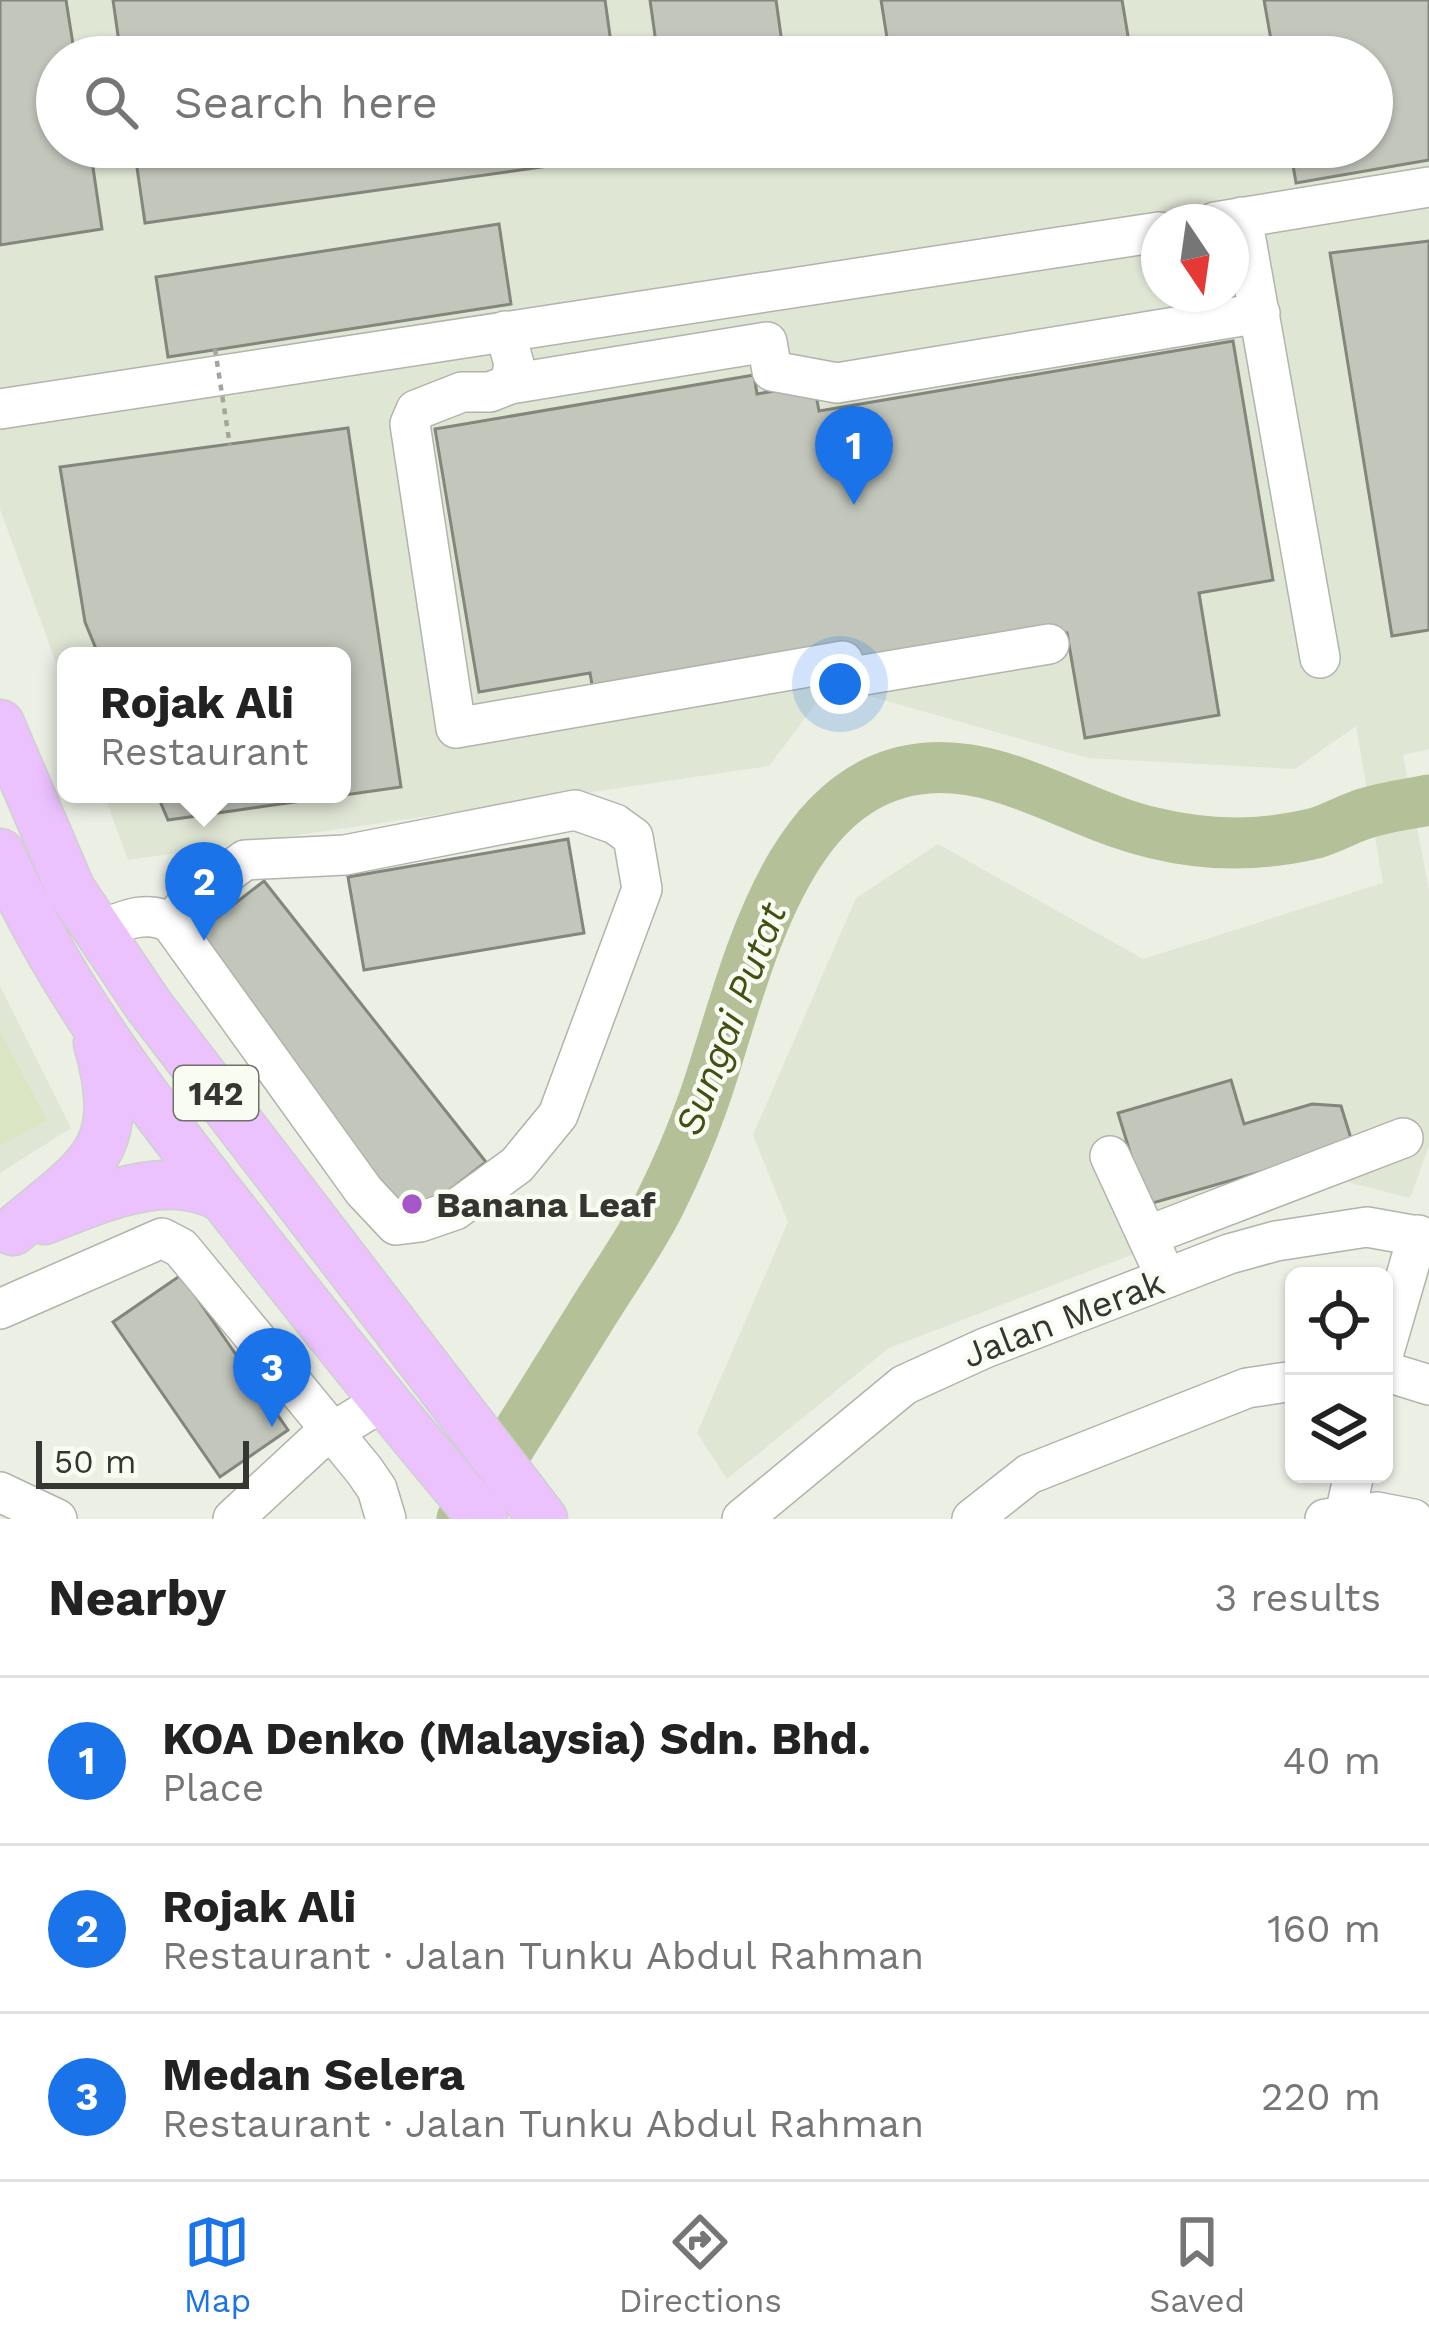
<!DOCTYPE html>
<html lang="en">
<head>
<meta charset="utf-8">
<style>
	:root { --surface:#fff; --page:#f2f2f2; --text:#222; --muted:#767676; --line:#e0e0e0; --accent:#1a73e8 }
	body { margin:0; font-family:"Work Sans",sans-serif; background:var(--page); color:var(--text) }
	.controls { position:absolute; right:36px; bottom:36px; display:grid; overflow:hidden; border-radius:18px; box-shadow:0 3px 9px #0004 }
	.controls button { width:108px; height:108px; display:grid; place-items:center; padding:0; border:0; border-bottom:3px solid var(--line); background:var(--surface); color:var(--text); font:60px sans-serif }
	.compass { position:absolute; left:1141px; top:204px; width:108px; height:108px; border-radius:50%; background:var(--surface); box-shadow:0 3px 9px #0004; rotate:167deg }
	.scale { position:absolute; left:36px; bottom:30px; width:213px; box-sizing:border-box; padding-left:12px; border:6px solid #353632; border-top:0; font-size:33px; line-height:42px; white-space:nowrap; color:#353632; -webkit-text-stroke:9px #f8fcf1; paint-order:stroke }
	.you { position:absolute; left:840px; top:684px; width:42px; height:42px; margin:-30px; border:9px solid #fff; border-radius:50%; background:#1a73e8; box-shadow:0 0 0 18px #1a73e833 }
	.badge { display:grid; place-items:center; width:78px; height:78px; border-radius:50%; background:var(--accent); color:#fff; font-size:39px; font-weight:700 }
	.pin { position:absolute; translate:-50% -99px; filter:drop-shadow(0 3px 6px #0008) }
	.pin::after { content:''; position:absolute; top:63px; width:42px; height:36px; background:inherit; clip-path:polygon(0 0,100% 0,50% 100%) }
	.popup { position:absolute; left:57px; top:647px; width:294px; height:156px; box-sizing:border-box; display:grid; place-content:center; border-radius:18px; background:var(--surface); filter:drop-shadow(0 3px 9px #0005); font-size:39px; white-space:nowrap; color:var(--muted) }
	.popup b { font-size:45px; color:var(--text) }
	.popup::after { content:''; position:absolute; left:50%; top:100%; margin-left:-24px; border:24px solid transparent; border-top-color:var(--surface) }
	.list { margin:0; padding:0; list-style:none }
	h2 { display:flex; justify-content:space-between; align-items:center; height:156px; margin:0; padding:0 48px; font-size:51px }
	h2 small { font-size:39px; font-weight:400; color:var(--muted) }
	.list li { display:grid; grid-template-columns:78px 1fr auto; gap:36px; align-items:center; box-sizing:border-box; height:168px; padding:0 48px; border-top:3px solid var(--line) }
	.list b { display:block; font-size:45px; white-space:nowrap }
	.list p { margin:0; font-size:39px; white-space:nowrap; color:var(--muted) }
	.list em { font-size:39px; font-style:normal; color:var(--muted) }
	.icon { flex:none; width:66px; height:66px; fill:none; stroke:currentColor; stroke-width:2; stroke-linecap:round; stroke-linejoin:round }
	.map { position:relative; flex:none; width:1429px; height:1519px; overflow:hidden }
	.search { position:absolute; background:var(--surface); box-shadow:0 3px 9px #0004; left:36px; right:36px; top:36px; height:132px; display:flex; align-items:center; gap:30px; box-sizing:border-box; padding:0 42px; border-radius:66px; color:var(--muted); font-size:45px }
	.sheet { height:660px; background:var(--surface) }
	nav { display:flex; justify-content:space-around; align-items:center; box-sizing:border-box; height:168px; border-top:3px solid var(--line); background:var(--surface); font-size:33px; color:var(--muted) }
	nav a { display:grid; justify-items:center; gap:6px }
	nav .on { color:var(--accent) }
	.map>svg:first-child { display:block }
	.built { fill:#e0e6d4; fill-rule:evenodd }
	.green { fill:#dae5c4 }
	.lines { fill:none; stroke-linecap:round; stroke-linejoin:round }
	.river { stroke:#b3c098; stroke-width:51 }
	.building { fill:#c2c6bb; stroke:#83867c; stroke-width:3 }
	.minor-casing { stroke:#b0b4aa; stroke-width:42 }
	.major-casing { stroke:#cfcfce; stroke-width:51 }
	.minor { stroke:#fff; stroke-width:39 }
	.major { stroke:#ebc1fe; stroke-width:48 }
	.path-bridge { stroke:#a3a69d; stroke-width:4.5; stroke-dasharray:6 6; stroke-linecap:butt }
	.poi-dot { fill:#a656c8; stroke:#f8fcf1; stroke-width:4.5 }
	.labels { text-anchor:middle; stroke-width:9; stroke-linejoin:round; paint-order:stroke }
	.shield { fill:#f8fcf1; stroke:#70716b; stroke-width:3 }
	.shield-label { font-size:33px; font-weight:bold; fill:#353632 }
	.poi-label { font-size:36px; font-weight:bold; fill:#353632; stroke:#f8fcf1; text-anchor:start }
	.street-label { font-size:36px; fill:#353632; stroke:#f8fcf1 }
	.water-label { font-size:39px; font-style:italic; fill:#415113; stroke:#f8fcf1 }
</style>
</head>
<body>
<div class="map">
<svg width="1429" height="1519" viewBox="0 0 1429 1519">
	<rect width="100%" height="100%" fill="#ebefe4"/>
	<path class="built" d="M 0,0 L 1429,0 L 1429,749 L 1403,755 L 1429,890 L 1429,1146 L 1410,1198 L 1332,1178 L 889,1348 L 727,1479 L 697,1433 L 788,1222 L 753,1135 L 856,898 L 938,844 L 1143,959 L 1383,883 L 1356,726 L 1295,769 L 1088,758 L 830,685 L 769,766 L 128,860 L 104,794 L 342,794 L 342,656 L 66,656 L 66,690 L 0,509 ZM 57,57 L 1372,57 L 1372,147 L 57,147 ZM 1159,222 L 1231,222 L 1231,294 L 1159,294 Z
		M 0,986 L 71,1128 L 0,1173 Z"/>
	<path class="green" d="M 0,1032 L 47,1120 L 0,1146 Z"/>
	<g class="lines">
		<path class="river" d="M 462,1519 C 507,1453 547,1386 589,1319 C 612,1281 640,1243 660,1203 C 676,1171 691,1136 703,1102 C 743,990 779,779 928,768 C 1007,762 1078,816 1154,833 C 1207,846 1263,846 1316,833 C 1330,829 1344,821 1358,816 C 1380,807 1406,805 1429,800"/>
	</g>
	<path class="building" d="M 0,0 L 66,0 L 75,57 L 57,57 L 57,147 L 90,147 L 102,229 L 0,245 Z
		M 113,0 L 605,0 L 613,57 L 121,57 Z
		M 650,0 L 776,0 L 782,43 L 689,57 L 658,57 Z
		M 881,0 L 1122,0 L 1129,42 L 1031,57 L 890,57 Z
		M 1264,0 L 1429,0 L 1429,160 L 1296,183 L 1290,147 L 1372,147 L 1372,57 L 1274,57 Z
		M 134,147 L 625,147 L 626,155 L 145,223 Z
		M 499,224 L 511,304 L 168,357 L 156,277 Z
		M 1429,241 L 1429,630 L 1392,636 L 1330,253 Z
		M 1233,341 L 1273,580 L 1199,593 L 1219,715 L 1085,738 L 1067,633 L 854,669 L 594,696 L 590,673 L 479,692 L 435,429 L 754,375 L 757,394 L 814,384 L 819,411 Z
		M 348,428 L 401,787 L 168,820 L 157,794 L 342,794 L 342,656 L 99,656 L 85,622 L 60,467 Z
		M 568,839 L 584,933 L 364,970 L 348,877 Z
		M 264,881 L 486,1162 L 410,1221 L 188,940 Z
		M 1231,1080 L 1244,1124 L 1312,1104 L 1341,1106 L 1353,1145 L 1146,1205 L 1118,1113 Z
		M 181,1275 L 288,1430 L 220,1477 L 113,1322 Z"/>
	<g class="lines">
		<g class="minor-casing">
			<path id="minor" d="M 1242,217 L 1320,658
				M 1215,222 L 1429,187
				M 505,331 L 514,364 L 510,384 L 490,392 L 462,392 L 416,410 L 410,424 L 456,728 L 843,661 L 846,678 L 1049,644
				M 510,384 L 767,342 L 772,371 L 837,383 L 1260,313
				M 0,409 L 1159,232
				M 98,931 C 123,921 146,909 171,923 L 364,1191 L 396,1225 L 420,1222 L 455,1210 L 517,1165 L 558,1115 L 642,889 L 633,837 L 615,824 L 575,810 L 345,855 L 245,860 L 190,900 L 171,923
				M 1110,1156 L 1158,1260
				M 1147,1236 L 1403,1138
				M 0,1309 L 162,1238 L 181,1248 L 364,1470 L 377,1489 L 386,1519
				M 1384,1352 L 1418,1235
				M 1384,1371 L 1429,1385
				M 0,1492 L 57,1519
				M 1345,1514 L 1354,1474
				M 233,1519 L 315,1443 L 383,1401
				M 742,1519 L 904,1385 L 985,1348 L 1229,1254 L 1276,1241 L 1367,1227 L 1429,1238
				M 972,1519 L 1029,1474 L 1247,1388 L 1294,1381
				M 1325,1519 L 1377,1512 L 1413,1519"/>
		</g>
		<g class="major-casing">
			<path id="major" d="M 0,724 L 71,890 L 149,1006 L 543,1519
				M 0,853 C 60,989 154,1111 246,1227 C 323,1326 402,1423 483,1519
				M 44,1220 C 100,1199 166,1166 223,1198
				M 13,1231 C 90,1166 129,1152 98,1043"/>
		</g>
		<use href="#minor" class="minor"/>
		<use href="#major" class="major"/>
		<path class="path-bridge" d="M 215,349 L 230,446"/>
	</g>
	<circle class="poi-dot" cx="412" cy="1204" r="12"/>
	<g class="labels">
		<rect class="shield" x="174" y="1066" width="84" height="54" rx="9"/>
		<g class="shield-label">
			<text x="216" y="1105">142</text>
		</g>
		<g class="poi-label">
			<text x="436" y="1217">Banana Leaf</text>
		</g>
		<g class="street-label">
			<text transform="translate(1063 1318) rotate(-21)" y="13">Jalan Merak</text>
		</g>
		<g class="water-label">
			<text transform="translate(730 1019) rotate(-69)" y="14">Sungai Putat</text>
		</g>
	</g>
</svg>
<div class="controls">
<button><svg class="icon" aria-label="locate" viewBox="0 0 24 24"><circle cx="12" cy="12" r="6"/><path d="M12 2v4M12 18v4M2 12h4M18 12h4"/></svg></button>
<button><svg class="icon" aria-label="layers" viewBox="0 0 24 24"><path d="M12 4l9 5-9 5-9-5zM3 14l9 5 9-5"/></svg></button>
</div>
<svg class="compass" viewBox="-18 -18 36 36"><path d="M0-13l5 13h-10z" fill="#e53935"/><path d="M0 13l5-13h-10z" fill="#767676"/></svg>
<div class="scale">50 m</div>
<div class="you"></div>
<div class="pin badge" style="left:854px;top:505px">1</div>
<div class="pin badge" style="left:204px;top:941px">2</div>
<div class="popup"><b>Rojak Ali</b>Restaurant</div>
<div class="pin badge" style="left:272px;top:1427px">3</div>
<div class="search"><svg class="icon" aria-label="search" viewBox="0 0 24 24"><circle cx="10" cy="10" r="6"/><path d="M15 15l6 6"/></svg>Search here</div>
</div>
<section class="sheet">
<h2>Nearby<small>3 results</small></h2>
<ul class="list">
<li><span class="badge">1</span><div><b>KOA Denko (Malaysia) Sdn. Bhd.</b><p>Place</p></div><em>40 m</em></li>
<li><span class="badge">2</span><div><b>Rojak Ali</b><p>Restaurant · Jalan Tunku Abdul Rahman</p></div><em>160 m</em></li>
<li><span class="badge">3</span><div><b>Medan Selera</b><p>Restaurant · Jalan Tunku Abdul Rahman</p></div><em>220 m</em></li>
</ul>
</section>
<nav>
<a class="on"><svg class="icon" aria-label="map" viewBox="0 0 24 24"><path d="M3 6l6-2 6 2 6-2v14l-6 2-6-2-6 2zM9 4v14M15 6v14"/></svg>Map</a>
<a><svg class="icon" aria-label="directions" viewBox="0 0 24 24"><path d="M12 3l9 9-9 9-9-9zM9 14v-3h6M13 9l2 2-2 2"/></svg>Directions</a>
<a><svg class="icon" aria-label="saved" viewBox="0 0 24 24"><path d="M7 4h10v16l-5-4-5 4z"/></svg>Saved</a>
</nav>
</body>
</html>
